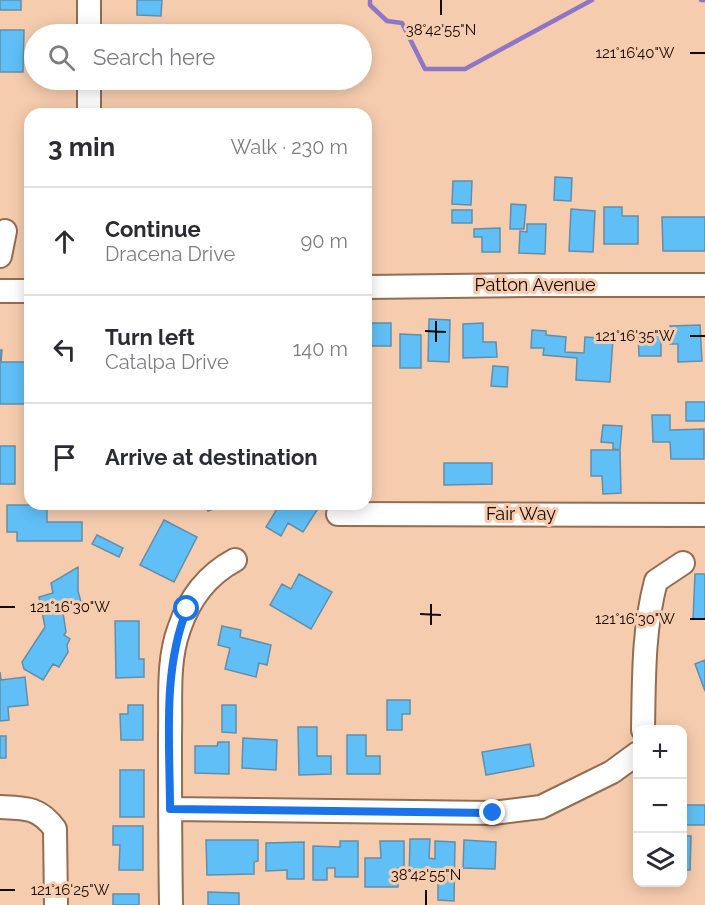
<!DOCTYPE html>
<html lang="en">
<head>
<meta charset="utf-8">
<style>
	:root { --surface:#fff; --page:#f2f2f3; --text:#2b2b33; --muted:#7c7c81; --line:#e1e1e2 }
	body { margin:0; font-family:Raleway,sans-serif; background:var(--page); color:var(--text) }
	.controls { position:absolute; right:18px; bottom:18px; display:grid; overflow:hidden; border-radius:12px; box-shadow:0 3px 15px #0003 }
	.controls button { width:54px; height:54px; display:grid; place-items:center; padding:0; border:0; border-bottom:2px solid var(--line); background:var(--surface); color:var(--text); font:30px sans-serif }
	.stop { position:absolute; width:18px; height:18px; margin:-14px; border:4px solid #1a73e8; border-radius:50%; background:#fff }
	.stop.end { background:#1a73e8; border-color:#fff; box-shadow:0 2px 6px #0008 }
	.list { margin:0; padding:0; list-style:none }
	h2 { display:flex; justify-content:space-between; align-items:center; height:78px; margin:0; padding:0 24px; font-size:26px }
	h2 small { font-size:20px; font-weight:400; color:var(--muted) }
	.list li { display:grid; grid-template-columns:39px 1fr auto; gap:18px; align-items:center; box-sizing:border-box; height:108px; padding:0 24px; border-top:2px solid var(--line) }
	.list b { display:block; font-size:22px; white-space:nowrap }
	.list p { margin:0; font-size:20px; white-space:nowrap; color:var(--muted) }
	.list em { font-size:20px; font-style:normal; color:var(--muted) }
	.icon { flex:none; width:33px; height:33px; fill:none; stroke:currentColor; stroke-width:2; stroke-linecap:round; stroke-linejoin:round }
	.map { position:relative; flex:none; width:705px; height:905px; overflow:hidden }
	.search { position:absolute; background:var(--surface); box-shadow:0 3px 15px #0003; left:24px; top:24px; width:348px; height:66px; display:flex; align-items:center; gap:15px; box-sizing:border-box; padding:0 21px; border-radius:33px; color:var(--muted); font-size:22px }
	.panel { position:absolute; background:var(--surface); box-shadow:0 3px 15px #0003; left:24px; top:108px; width:348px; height:402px; border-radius:18px }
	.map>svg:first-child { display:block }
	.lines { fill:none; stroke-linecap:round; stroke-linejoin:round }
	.stream { stroke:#8e76c6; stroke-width:4.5 }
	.building { fill:#60bff6; stroke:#638ea9; stroke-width:1.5 }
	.minor-casing { stroke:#936d52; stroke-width:26 }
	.minor { stroke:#fff; stroke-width:22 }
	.route { stroke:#1a73e8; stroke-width:8 }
	.ticks { fill:none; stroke:#170902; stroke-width:2 }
	.labels { text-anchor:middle; stroke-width:6; stroke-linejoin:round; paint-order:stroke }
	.street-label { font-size:18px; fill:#170902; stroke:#f6ccae }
	.ticks-label { font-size:15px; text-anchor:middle; fill:#170902; stroke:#f6ccae; stroke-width:6; stroke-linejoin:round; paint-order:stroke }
</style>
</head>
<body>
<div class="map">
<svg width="705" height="905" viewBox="0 0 705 905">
	<rect width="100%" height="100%" fill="#f6ccae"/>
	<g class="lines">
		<path class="stream" d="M 370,0 L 370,5 L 387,21 L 402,23 L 425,69 L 465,69 L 592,0
			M 701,0 L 705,0"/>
	</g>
	<path class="building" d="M 0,0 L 21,0 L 21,10 L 0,10 Z
		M 137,0 L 162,0 L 161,16 L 137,15 Z
		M 174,29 L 193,30 L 193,34 L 174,34 Z
		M 0,30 L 24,30 L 23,72 L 0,72 Z
		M 555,177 L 572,178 L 571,201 L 554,200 Z
		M 453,181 L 472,181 L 471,205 L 452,204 Z
		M 511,204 L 526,205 L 524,229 L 510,229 Z
		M 604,207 L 622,207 L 622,216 L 638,216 L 638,244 L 604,244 Z
		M 571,209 L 595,211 L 593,252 L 569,251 Z
		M 452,210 L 472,210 L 472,223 L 452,223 Z
		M 662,217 L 705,217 L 705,251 L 663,251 Z
		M 527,224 L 546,224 L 545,254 L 519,253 L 520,231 L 527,232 Z
		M 500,228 L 500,252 L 482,252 L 482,237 L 474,237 L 474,229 Z
		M 429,319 L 450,320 L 449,362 L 428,361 Z
		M 366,323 L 391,323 L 391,346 L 366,346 Z
		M 483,323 L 483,342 L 496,342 L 497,357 L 463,358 L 463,324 Z
		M 700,325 L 702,361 L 678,362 L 678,344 L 670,344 L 670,326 Z
		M 532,330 L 546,331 L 546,335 L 566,337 L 565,352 L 584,353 L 585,337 L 613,339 L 610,382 L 576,380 L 577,358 L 543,355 L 544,348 L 531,348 Z
		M 638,332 L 661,332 L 661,356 L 639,356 Z
		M 400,334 L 421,335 L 421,368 L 400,368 Z
		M 0,350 L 2,350 L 1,362 L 25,362 L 25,404 L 0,404 Z
		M 29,366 L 30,366 L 30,417 L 29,417 Z
		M 493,366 L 508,367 L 507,387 L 491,386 Z
		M 686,402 L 705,402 L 705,421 L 686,421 Z
		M 652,415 L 670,415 L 670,430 L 704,429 L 704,459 L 671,459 L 670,442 L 653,442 Z
		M 603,425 L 622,426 L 620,450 L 613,449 L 613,443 L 601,442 Z
		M 0,446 L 15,446 L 15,484 L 0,484 Z
		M 591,450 L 620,450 L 621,493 L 603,494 L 602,476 L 591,476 Z
		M 444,463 L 492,463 L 492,484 L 444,485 Z
		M 205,504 L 228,504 L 208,511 Z
		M 280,504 L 307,504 L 317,510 L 303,532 L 288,523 L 281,536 L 266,527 Z
		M 7,505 L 47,505 L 47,522 L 82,522 L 82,541 L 17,541 L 17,532 L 7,532 Z
		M 164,520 L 197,537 L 174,582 L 140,565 Z
		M 97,535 L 123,548 L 119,557 L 92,544 Z
		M 78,567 L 78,591 L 81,602 L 62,606 L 66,632 L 64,635 L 70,639 L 67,645 L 68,652 L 59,667 L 53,664 L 43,680 L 24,669 L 22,662 L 45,627 L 39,597 L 53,593 L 51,583 Z
		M 299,574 L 332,592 L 311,629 L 270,605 L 282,584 L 291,589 Z
		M 695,574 L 705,574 L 705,619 L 693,619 Z
		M 115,621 L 139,621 L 139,659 L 144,659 L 144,677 L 116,678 Z
		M 222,626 L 241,630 L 240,637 L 271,645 L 267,665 L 259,663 L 256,677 L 225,669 L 230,648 L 218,645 Z
		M 705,660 L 705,691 L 695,664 Z
		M 0,672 L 1,680 L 25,677 L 28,705 L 8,707 L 9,720 L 0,721 Z
		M 387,700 L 410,700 L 410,714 L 402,714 L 402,730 L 387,730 Z
		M 128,705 L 143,705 L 143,740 L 121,740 L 120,714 L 128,714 Z
		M 222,705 L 236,705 L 236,733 L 222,732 Z
		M 298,727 L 317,727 L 317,756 L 331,756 L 331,774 L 299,775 Z
		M 347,735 L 366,735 L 366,756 L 380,756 L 380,774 L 347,774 Z
		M 0,736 L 6,736 L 6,758 L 0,758 Z
		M 243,738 L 277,740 L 276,770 L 242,768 Z
		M 218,742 L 229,742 L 229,774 L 195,773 L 195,746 L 217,746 Z
		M 530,744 L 534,766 L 486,775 L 482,752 Z
		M 120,770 L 144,770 L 144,817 L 120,817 Z
		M 682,805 L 705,805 L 705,825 L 682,825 Z
		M 113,826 L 143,826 L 143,870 L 119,870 L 120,845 L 113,845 Z
		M 682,836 L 691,836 L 690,870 L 682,870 Z
		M 410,839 L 430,839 L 429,858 L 435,859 L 435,841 L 455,842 L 454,901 L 438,900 L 438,880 L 409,880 Z
		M 206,840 L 258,840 L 258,861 L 254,862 L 254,874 L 207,875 Z
		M 464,840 L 496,842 L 495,869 L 463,868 Z
		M 340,841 L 358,841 L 358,877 L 335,877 L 335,868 L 327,868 L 327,880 L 313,880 L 313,846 L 340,847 Z
		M 380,841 L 404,841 L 404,868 L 398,868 L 398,887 L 365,887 L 365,858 L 381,858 Z
		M 304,842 L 304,879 L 287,879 L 287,870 L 266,871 L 266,843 Z
		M 208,892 L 239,893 L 239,905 L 208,905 Z
		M 113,894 L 139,894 L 139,905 L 113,905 Z"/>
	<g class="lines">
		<g class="minor-casing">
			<path id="minor" d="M 89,34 L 89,0
				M 89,114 L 89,80
				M 0,256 L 5,231
				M 366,287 L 527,285 L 705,285
				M 0,291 L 30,291
				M 338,514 L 705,515
				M 643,730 C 644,679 643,630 656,581 L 683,563
				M 0,807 C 25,808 39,807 55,829 L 56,905
				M 170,809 L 493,813 L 541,807 L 612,772 L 638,753
				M 171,905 C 170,848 170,791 170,735 C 171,700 167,662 179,629 C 189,599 207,575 235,560"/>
		</g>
		<use href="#minor" class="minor"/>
	</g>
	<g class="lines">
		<path class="route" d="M 187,609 C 162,671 170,743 170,809 L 493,813"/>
	</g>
	<path class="ticks" d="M 441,15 L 441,0M 690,53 L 705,53M 425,331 L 446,332M 690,336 L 705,336M 436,342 L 436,321M 0,607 L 15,607M 420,614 L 441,615M 690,619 L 705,619M 431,625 L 431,604M 0,890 L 15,890M 426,905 L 426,890"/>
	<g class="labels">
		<g class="street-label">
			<text x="535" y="291">Patton Avenue</text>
			<text x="521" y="520">Fair Way</text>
		</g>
	</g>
	<g class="ticks-label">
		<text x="441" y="35">38°42'55"N</text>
		<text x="635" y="58">121°16'40"W</text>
		<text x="635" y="341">121°16'35"W</text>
		<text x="70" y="612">121°16'30"W</text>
		<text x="635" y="624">121°16'30"W</text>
		<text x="426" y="880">38°42'55"N</text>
		<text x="70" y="895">121°16'25"W</text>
	</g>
</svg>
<div class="controls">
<button>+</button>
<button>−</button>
<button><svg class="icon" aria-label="layers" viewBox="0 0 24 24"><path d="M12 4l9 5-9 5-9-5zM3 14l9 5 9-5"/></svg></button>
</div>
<div class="stop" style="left:187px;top:609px"></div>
<div class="stop end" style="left:493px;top:813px"></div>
<div class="search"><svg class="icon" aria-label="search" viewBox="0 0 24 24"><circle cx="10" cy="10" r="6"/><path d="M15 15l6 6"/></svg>Search here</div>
<section class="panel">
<h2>3 min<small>Walk · 230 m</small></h2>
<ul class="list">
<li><svg class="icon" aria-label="ahead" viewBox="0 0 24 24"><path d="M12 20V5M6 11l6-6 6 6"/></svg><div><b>Continue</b><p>Dracena Drive</p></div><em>90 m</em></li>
<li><svg class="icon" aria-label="left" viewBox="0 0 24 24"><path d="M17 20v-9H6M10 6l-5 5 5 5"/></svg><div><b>Turn left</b><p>Catalpa Drive</p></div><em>140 m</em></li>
<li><svg class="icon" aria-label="arrive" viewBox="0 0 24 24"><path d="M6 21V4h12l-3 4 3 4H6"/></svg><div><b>Arrive at destination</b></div></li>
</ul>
</section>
</div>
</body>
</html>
